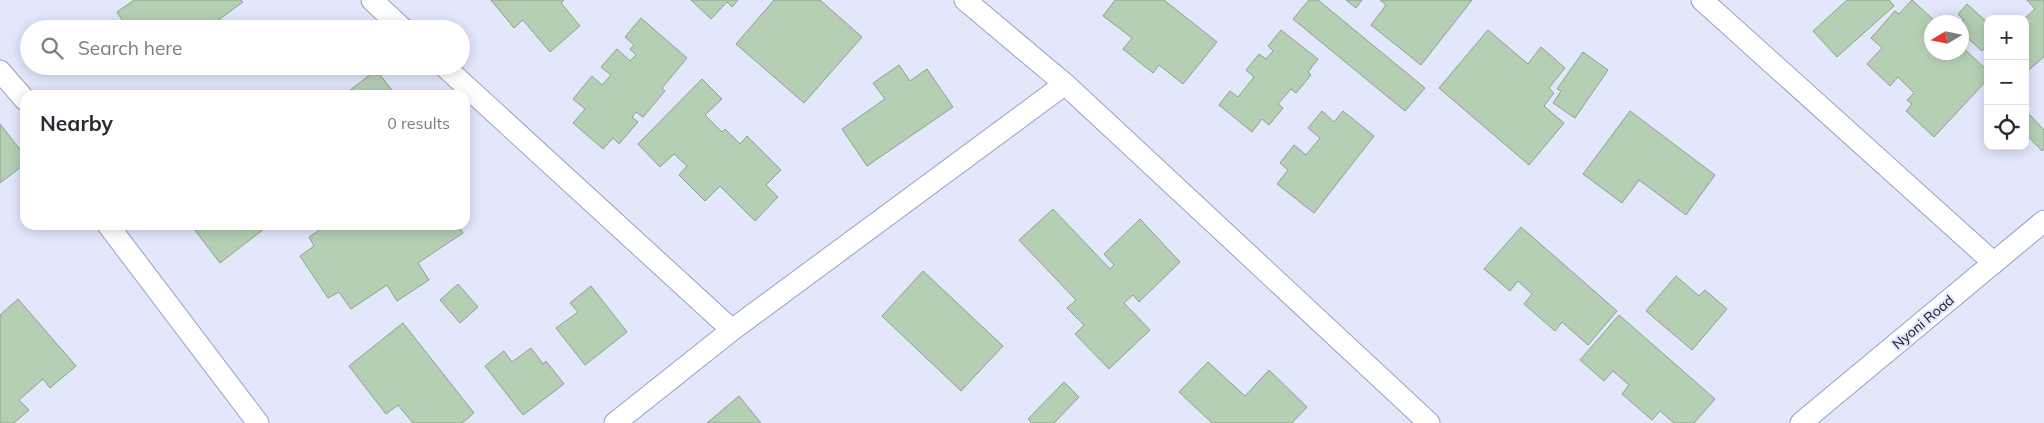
<!DOCTYPE html>
<html lang="en">
<head>
<meta charset="utf-8">
<style>
	:root { --surface:#fff; --page:#f7f7f7; --text:#2b2b33; --muted:#7c7c81; --line:#e1e1e2 }
	body { margin:0; font-family:Mulish,sans-serif; background:var(--page); color:var(--text) }
	.controls { position:absolute; right:15px; top:15px; display:grid; overflow:hidden; border-radius:10px; box-shadow:0 2px 12px #0003 }
	.controls button { width:45px; height:45px; display:grid; place-items:center; padding:0; border:0; border-bottom:1px solid var(--line); background:var(--surface); color:var(--text); font:25px sans-serif }
	.compass { position:absolute; left:1924px; top:15px; width:45px; height:45px; border-radius:50%; background:var(--surface); box-shadow:0 2px 12px #0003; rotate:260deg }
	.list { margin:0; padding:0; list-style:none }
	h2 { display:flex; justify-content:space-between; align-items:center; height:65px; margin:0; padding:0 20px; font-size:21px }
	h2 small { font-size:16px; font-weight:400; color:var(--muted) }
	.icon { flex:none; width:28px; height:28px; fill:none; stroke:currentColor; stroke-width:2; stroke-linecap:round; stroke-linejoin:round }
	.map { position:relative; flex:none; width:2044px; height:423px; overflow:hidden }
	.search { position:absolute; background:var(--surface); box-shadow:0 2px 12px #0003; left:20px; top:20px; width:450px; height:55px; display:flex; align-items:center; gap:12px; box-sizing:border-box; padding:0 18px; border-radius:28px; color:var(--muted); font-size:19px }
	.panel { position:absolute; background:var(--surface); box-shadow:0 2px 12px #0003; left:20px; top:90px; width:450px; height:140px; border-radius:15px }
	.map>svg:first-child { display:block }
	.building { fill:#b5cfb5; stroke:#8aa389 }
	.lines { fill:none; stroke-linecap:round; stroke-linejoin:round }
	.minor-casing { stroke:#9aa1c1; stroke-width:23 }
	.minor { stroke:#fff; stroke-width:21 }
	.labels { text-anchor:middle; stroke-width:4.5; stroke-linejoin:round; paint-order:stroke }
	.street-label { font-size:14px; fill:#191b27; stroke:#e3e7fc }
</style>
</head>
<body>
<div class="map">
<svg width="2044" height="423" viewBox="0 0 2044 423">
	<rect width="100%" height="100%" fill="#e3e7fc"/>
	<path class="building" d="M 134,0 L 241,0 L 243,2 L 206,29 L 128,29 L 117,12 Z
		M 491,0 L 564,0 L 561,3 L 580,26 L 550,52 L 523,20 L 514,28 Z
		M 691,0 L 738,0 L 732,7 L 727,2 L 711,19 Z
		M 774,0 L 820,0 L 862,37 L 804,103 L 736,44 Z
		M 1115,0 L 1164,0 L 1217,42 L 1183,84 L 1159,65 L 1153,73 L 1123,49 L 1132,38 L 1103,16 Z
		M 1309,0 L 1318,0 L 1425,88 L 1405,111 L 1293,19 Z
		M 1346,0 L 1362,0 L 1356,8 Z
		M 1380,0 L 1472,0 L 1421,65 L 1371,25 L 1386,5 Z
		M 1847,0 L 1889,0 L 1894,6 L 1837,57 L 1813,31 Z
		M 1912,0 L 1936,22 L 1932,22 L 1932,52 L 1962,52 L 1962,47 L 1988,71 L 1988,79 L 1934,137 L 1906,111 L 1912,104 L 1907,100 L 1914,93 L 1898,77 L 1890,86 L 1867,64 L 1882,48 L 1871,38 L 1895,11 L 1899,14 Z
		M 2027,0 L 2044,0 L 2044,57 L 2025,73 L 2025,19 L 2024,19 L 2035,9 Z
		M 1967,4 L 1988,23 L 1988,45 L 1982,51 L 1962,33 L 1961,22 L 1964,20 L 1958,14 Z
		M 641,18 L 687,58 L 662,88 L 665,91 L 643,117 L 636,112 L 632,117 L 638,122 L 619,144 L 613,138 L 603,149 L 573,123 L 585,109 L 573,99 L 592,76 L 602,85 L 611,75 L 601,67 L 617,49 L 630,61 L 636,55 L 630,49 L 634,45 L 625,37 Z
		M 1281,30 L 1318,59 L 1308,72 L 1311,75 L 1296,93 L 1291,89 L 1278,104 L 1283,108 L 1269,125 L 1262,119 L 1252,132 L 1219,105 L 1230,91 L 1238,97 L 1254,77 L 1246,70 L 1259,54 L 1266,59 L 1273,51 L 1268,46 Z
		M 1488,30 L 1528,64 L 1541,47 L 1565,68 L 1549,88 L 1554,93 L 1544,106 L 1564,123 L 1529,165 L 1439,88 Z
		M 1583,52 L 1608,70 L 1575,118 L 1553,103 L 1561,91 L 1557,89 Z
		M 899,65 L 910,81 L 927,69 L 953,107 L 867,166 L 842,129 L 885,99 L 873,83 Z
		M 376,70 L 396,95 L 344,95 Z
		M 702,79 L 722,99 L 705,115 L 722,132 L 725,129 L 740,144 L 747,136 L 781,170 L 766,185 L 778,197 L 755,221 L 720,186 L 705,201 L 679,175 L 687,166 L 674,154 L 660,167 L 638,144 Z
		M 1322,111 L 1334,122 L 1343,111 L 1374,136 L 1314,213 L 1277,184 L 1288,170 L 1280,163 L 1294,145 L 1306,155 L 1320,138 L 1308,128 Z
		M 1630,111 L 1715,175 L 1686,215 L 1639,180 L 1622,203 L 1583,174 Z
		M 2030,115 L 2044,130 L 2044,149 L 2042,151 L 2025,133 L 2025,119 Z
		M 0,124 L 25,156 L 25,164 L 0,183 Z
		M 1053,209 L 1110,269 L 1114,265 L 1104,254 L 1140,219 L 1180,262 L 1139,302 L 1133,295 L 1124,303 L 1150,330 L 1109,369 L 1075,334 L 1084,325 L 1067,308 L 1076,300 L 1019,240 Z
		M 191,225 L 269,225 L 220,263 Z
		M 327,225 L 458,225 L 463,233 L 418,263 L 429,280 L 397,301 L 387,285 L 351,309 L 339,292 L 328,298 L 300,256 L 314,246 L 309,237 Z
		M 1521,227 L 1617,311 L 1588,345 L 1562,322 L 1555,331 L 1524,304 L 1532,294 L 1518,281 L 1510,291 L 1484,269 Z
		M 923,271 L 1003,346 L 961,391 L 882,316 Z
		M 1676,276 L 1699,296 L 1705,290 L 1727,309 L 1692,350 L 1646,311 Z
		M 458,284 L 478,307 L 460,323 L 440,300 Z
		M 591,286 L 627,332 L 585,365 L 556,328 L 578,312 L 570,303 Z
		M 18,299 L 76,366 L 50,388 L 43,379 L 19,400 L 29,410 L 14,423 L 0,423 L 0,315 Z
		M 1619,315 L 1715,399 L 1694,423 L 1674,423 L 1660,411 L 1652,420 L 1622,394 L 1629,385 L 1613,371 L 1604,381 L 1580,360 Z
		M 403,323 L 474,413 L 462,423 L 413,423 L 398,405 L 386,414 L 349,366 Z
		M 531,348 L 543,364 L 546,361 L 564,384 L 523,415 L 485,366 L 504,351 L 512,362 Z
		M 1208,362 L 1245,396 L 1269,370 L 1307,407 L 1292,423 L 1212,423 L 1179,392 Z
		M 1064,382 L 1079,397 L 1054,423 L 1032,423 L 1028,419 Z
		M 739,396 L 761,423 L 707,423 Z"/>
	<g class="lines">
		<g class="minor-casing">
			<path id="minor" d="M 372,0 L 403,29
				M 965,0 L 1065,84 L 1429,423
				M 1702,0 L 1994,263
				M 444,66 L 732,330
				M 0,71 L 25,100
				M 108,225 L 258,423
				M 615,423 L 732,330 L 1065,84
				M 1801,423 L 2044,221"/>
		</g>
		<use href="#minor" class="minor"/>
	</g>
	<g class="labels">
		<g class="street-label">
			<text transform="translate(1923 322) rotate(-40)" y="5">Nyoni Road</text>
		</g>
	</g>
</svg>
<div class="controls">
<button>+</button>
<button>−</button>
<button><svg class="icon" aria-label="locate" viewBox="0 0 24 24"><circle cx="12" cy="12" r="6"/><path d="M12 2v4M12 18v4M2 12h4M18 12h4"/></svg></button>
</div>
<svg class="compass" viewBox="-18 -18 36 36"><path d="M0-13l5 13h-10z" fill="#e53935"/><path d="M0 13l5-13h-10z" fill="#7c7c81"/></svg>
<div class="search"><svg class="icon" aria-label="search" viewBox="0 0 24 24"><circle cx="10" cy="10" r="6"/><path d="M15 15l6 6"/></svg>Search here</div>
<section class="panel">
<h2>Nearby<small>0 results</small></h2>
<ul class="list">
</ul>
</section>
</div>
</body>
</html>
